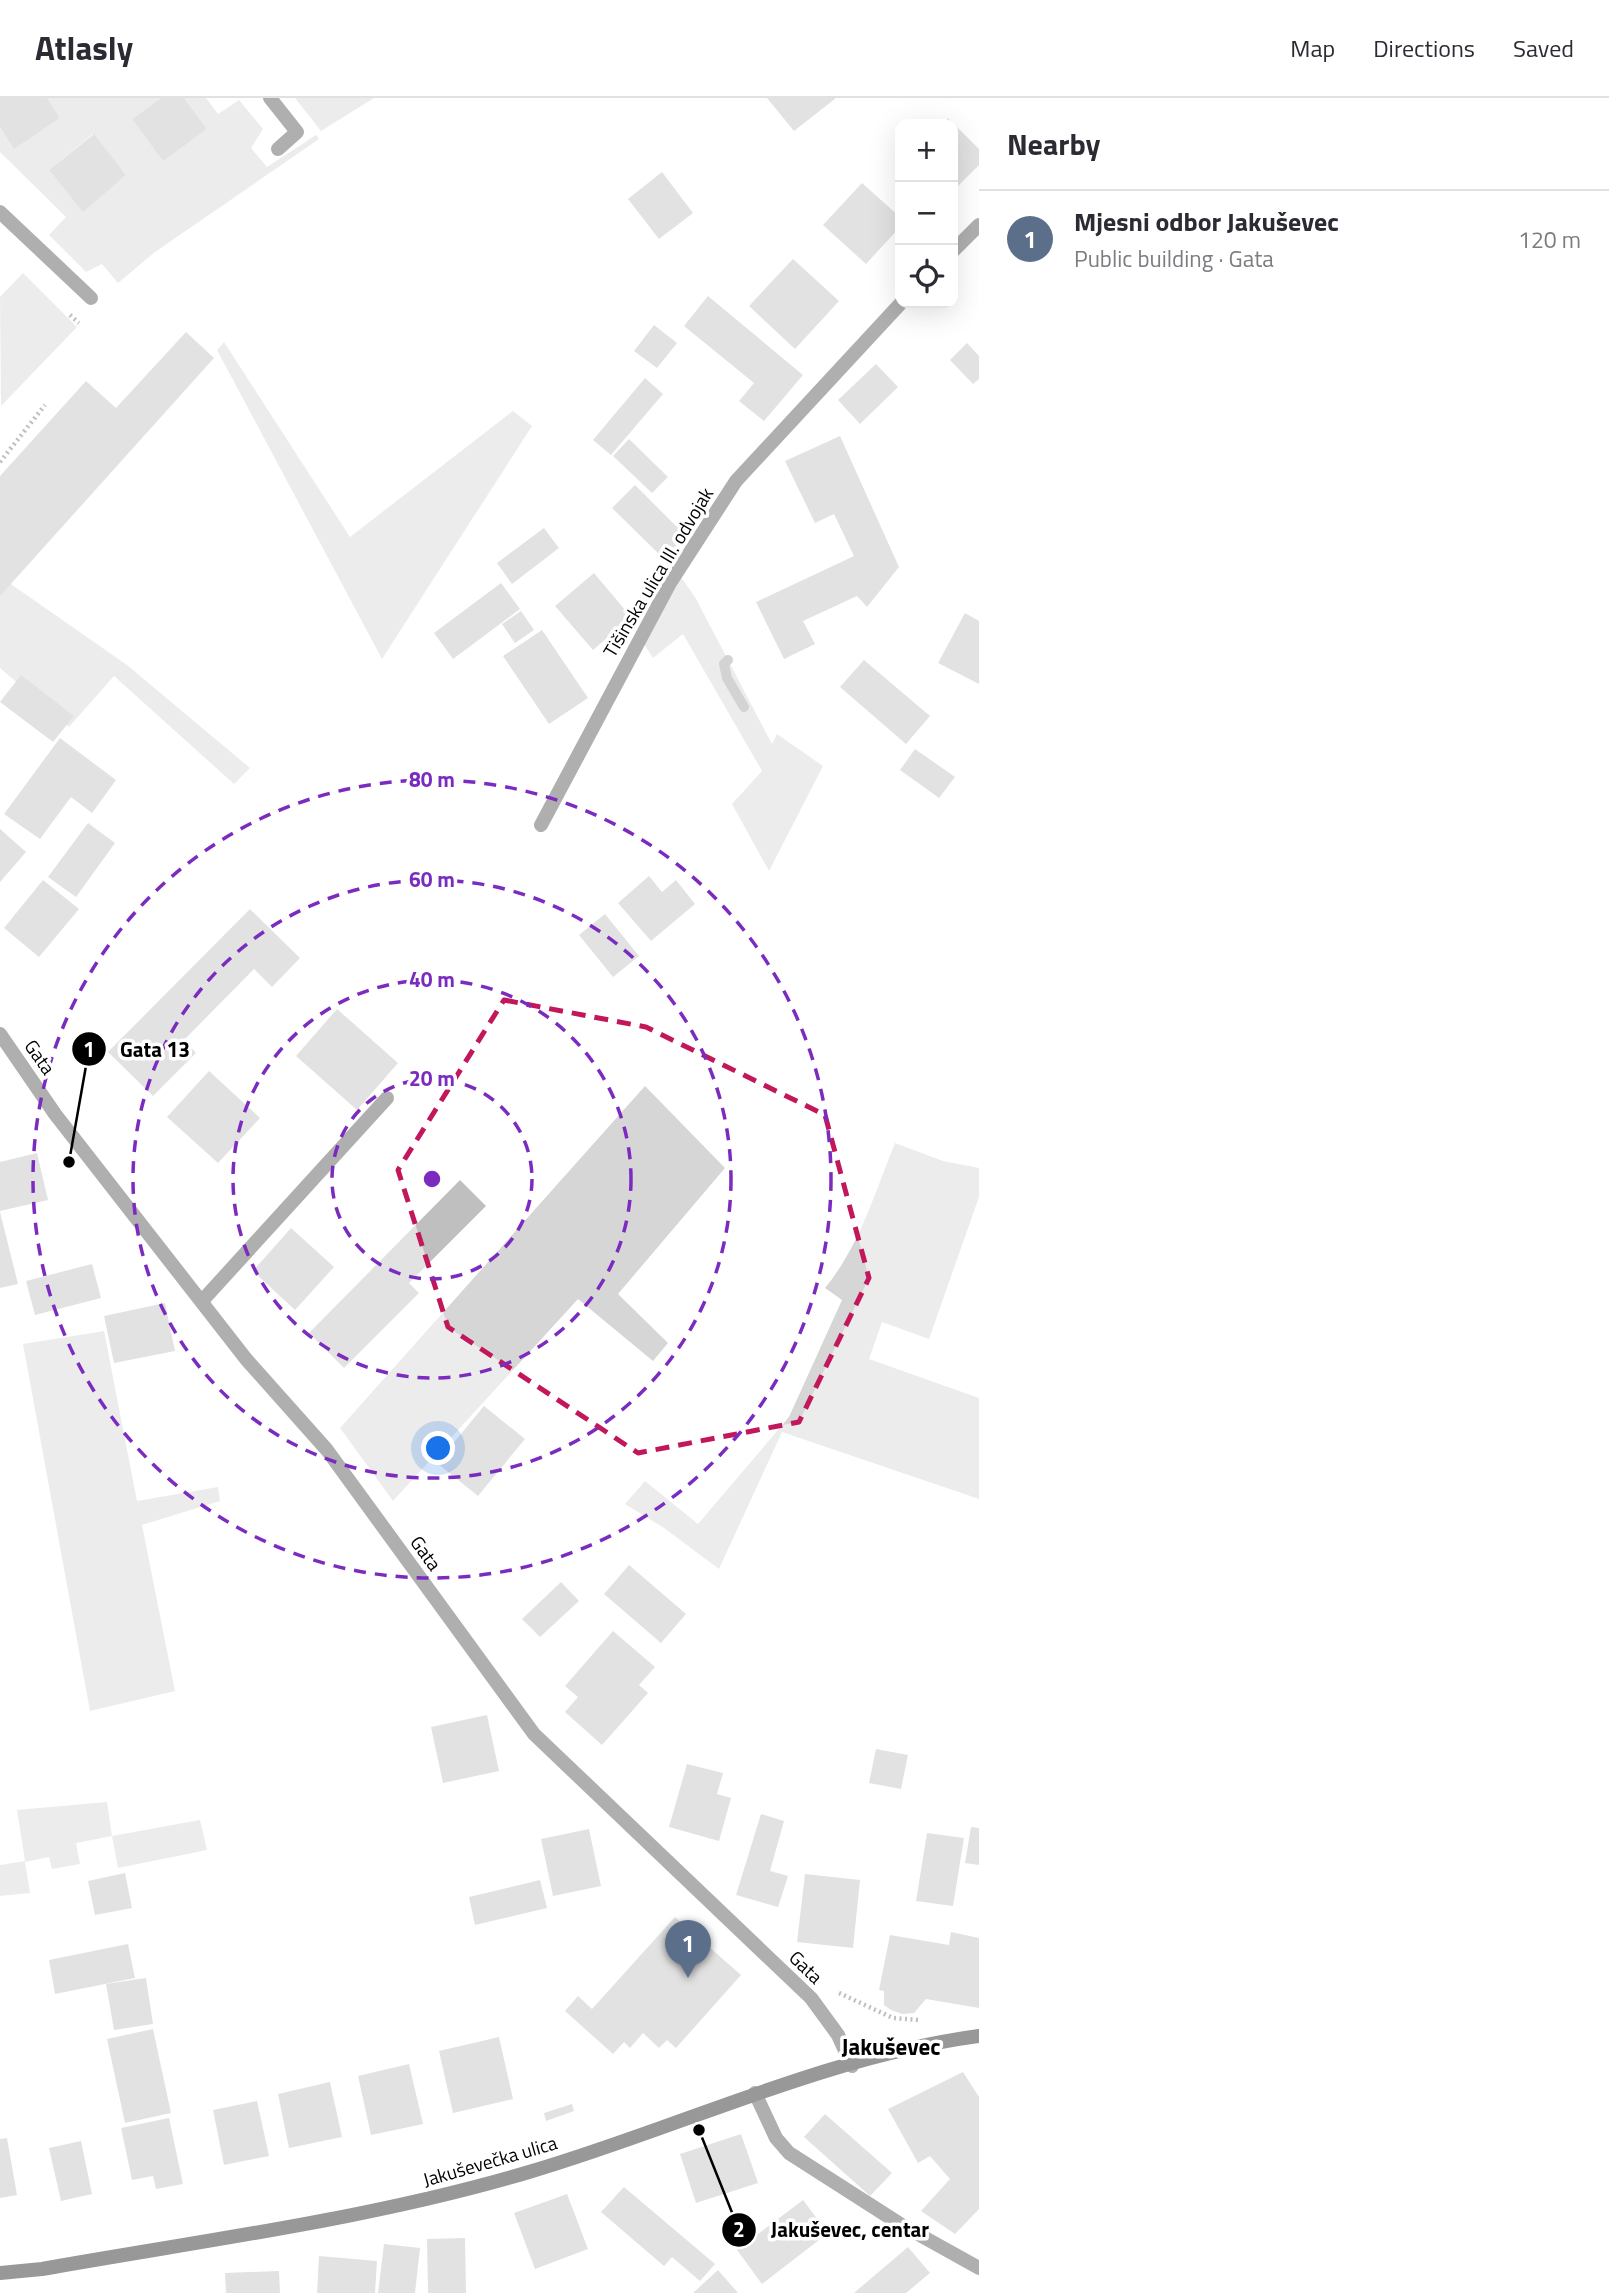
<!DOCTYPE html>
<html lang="en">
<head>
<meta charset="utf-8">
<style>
	:root { --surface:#fff; --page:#f7f7f7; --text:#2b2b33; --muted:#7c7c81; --line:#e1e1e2; --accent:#d93025 }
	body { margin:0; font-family:"Titillium Web",sans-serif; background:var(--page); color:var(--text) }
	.controls { position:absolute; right:21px; top:21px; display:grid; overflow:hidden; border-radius:14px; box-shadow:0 7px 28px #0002 }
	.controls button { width:63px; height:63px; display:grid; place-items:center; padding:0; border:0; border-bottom:2px solid var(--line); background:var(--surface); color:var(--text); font:35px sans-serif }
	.you { position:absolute; left:439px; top:1351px; width:24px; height:24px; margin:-18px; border:5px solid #fff; border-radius:50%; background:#1a73e8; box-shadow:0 0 0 10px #1a73e833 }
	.badge { display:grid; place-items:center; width:46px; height:46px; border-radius:50%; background:var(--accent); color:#fff; font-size:23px; font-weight:700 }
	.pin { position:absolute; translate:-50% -58px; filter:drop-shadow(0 2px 4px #0008) }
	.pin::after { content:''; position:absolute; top:37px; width:24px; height:21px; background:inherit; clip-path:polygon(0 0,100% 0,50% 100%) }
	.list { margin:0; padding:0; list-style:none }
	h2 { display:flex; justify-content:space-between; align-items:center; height:91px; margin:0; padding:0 28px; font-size:30px }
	h2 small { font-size:23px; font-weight:400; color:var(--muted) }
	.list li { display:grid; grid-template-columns:46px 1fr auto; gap:21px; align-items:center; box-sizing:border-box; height:98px; padding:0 28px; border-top:2px solid var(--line) }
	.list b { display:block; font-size:26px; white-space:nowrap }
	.list p { margin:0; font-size:23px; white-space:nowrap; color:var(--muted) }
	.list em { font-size:23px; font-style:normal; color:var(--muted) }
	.icon { flex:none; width:38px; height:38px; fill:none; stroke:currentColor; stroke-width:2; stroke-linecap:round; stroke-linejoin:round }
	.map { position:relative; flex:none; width:979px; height:2195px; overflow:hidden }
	header { display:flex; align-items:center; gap:42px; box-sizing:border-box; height:98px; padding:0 35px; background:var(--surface); border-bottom:2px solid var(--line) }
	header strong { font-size:33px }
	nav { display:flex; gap:38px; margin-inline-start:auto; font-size:24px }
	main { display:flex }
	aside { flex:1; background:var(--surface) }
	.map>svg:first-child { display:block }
	.green { fill:#d6d6d6; fill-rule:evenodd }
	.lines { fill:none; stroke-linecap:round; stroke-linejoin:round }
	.stream { stroke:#9d9d9d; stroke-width:10 }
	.building { fill:#bfbfbf }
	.path { stroke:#717171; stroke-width:4.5; stroke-dasharray:2 3.5; stroke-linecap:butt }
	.lane { stroke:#4f4f4f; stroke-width:14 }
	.street { stroke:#4f4f4f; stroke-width:14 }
	.secondary { stroke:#1c1c1c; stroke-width:14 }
	.marked { fill:none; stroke:#c2185b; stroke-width:5; stroke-dasharray:14 9; stroke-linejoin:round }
	.ring { fill:none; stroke:#7b2cbf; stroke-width:3.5; stroke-dasharray:12 9 }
	.labels { text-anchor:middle; stroke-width:7; stroke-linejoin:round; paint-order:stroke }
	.street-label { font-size:19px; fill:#000; stroke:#fff }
	.quarter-label { font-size:23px; font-weight:bold; fill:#000; stroke:#fff }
	.centre { fill:#7b2cbf; stroke:#fff; stroke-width:3.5 }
	.ring-label { font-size:21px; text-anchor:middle; font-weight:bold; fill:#7b2cbf; stroke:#fff; stroke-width:7; stroke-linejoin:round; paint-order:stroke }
	.leader { fill:none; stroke:#000; stroke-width:2.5 }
	.callout-dot { fill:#000; stroke:#fff; stroke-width:2.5 }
	.mark-label { font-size:21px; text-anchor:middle; font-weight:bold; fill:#fff }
	.callout-label { font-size:21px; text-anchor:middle; font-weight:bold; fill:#000; stroke:#fff; stroke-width:7; stroke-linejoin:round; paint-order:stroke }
</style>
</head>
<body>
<header>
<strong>Atlasly</strong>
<nav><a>Map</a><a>Directions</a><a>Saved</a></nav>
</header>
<main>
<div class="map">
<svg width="979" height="2195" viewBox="0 0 979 2195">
	<rect width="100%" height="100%" fill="#fff"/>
	<path class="green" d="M 47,0 L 161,0 L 132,21 L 163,62 L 207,31 L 184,0 L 206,0 L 218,16 L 239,2 L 263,31 L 251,50 L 267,69 L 316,37 L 319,41 L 155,154 L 118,185 L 102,166 L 86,174 L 49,137 L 66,119 L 0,54 L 0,29 L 14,50 L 60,20 ZM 93,36 L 126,77 L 83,113 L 49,72 Z
		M 295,0 L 374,0 L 321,33 Z
		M 23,175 L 77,229 L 1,308 L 0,199 Z
		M 224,244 L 350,439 L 513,313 L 532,328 L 382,561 L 217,252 Z
		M 681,479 L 695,499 L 772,646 L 777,636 L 823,668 L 769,773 L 732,706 L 762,673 L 683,536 L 653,560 L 644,546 Z
		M 5,482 L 127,567 L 250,670 L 234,686 L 114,578 L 69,629 L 0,570 L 0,486 Z
		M 645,988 L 725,1070 L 618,1196 L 668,1245 L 653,1263 L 578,1201 L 393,1403 L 340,1330 Z
		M 895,1045 L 943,1063 L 979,1070 L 979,1099 L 929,1241 L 882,1224 L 869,1261 L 979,1300 L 979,1401 L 782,1334 L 719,1471 L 664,1430 L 625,1406 L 645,1383 L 698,1426 L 789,1319 L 842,1202 L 825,1190 C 859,1149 875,1094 895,1045 Z
		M 104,1233 L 137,1403 L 218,1389 L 220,1403 L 142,1427 L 175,1593 L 90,1613 L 23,1246 Z
		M 107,1704 L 112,1738 L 200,1722 L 207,1752 L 118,1770 L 112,1738 L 76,1745 L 80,1766 L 52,1771 L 49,1759 L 25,1764 L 30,1795 L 0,1798 L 0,1767 L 25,1763 L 17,1712 Z"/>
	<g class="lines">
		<path class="stream" d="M 728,562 L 724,566 L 727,580 L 744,609"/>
	</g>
	<path class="building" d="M 0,0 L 47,0 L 60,20 L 14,51 L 0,29 Z
		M 161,0 L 184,0 L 207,31 L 163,63 L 132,21 Z
		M 767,0 L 836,0 L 794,33 Z
		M 948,20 L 979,51 L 979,67 L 953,93 L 953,26 L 941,26 Z
		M 94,36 L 126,77 L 83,114 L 49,72 Z
		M 662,74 L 693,115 L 659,141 L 628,101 Z
		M 862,85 L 900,119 L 900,129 L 866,166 L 823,127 Z
		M 793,161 L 839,203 L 795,251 L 749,208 Z
		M 708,198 L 803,277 L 764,323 L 739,303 L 754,285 L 684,228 Z
		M 654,227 L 677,245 L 657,270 L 634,253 Z
		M 186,234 L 214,260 L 0,498 L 0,378 L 86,283 L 116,310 Z
		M 967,245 L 979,258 L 979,281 L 973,286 L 950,262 Z
		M 876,266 L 898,289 L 860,326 L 838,302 Z
		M 645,280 L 663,296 L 611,357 L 593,342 Z
		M 840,338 L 899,469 L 867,509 L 857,498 L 803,523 L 815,546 L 784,561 L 756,504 L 854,458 L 834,416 L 815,425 L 785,363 Z
		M 629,341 L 668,379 L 652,395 L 613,358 Z
		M 635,387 L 686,438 L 663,460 L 612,410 Z
		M 544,430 L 559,450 L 512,486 L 497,465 Z
		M 594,475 L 631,519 L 593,552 L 555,508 Z
		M 501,485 L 520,511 L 453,561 L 434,535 Z
		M 521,513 L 534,532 L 515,545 L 502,526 Z
		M 965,515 L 979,523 L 979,586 L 938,565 Z
		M 542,532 L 588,600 L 549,626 L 503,558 Z
		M 864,562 L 930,618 L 906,646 L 840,589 Z
		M 21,577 L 74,618 L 53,644 L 0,604 Z
		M 60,640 L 116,682 L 92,715 L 71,699 L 40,741 L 4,716 Z
		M 915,651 L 955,679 L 939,700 L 900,672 Z
		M 88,725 L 115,745 L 76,799 L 48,779 Z
		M 0,731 L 26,754 L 0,784 Z
		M 649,778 L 662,794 L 676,782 L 695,806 L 651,843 L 618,805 Z
		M 43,782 L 79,811 L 39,859 L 4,830 Z
		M 250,811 L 300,860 L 272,889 L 254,871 L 184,942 L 196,955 L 153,998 L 108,954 Z
		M 605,816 L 639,858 L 613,879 L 579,837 Z
		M 337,911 L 398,965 L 357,1012 L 296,958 Z
		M 209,973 L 260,1020 L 218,1065 L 167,1019 Z
		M 37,1055 L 48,1102 L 0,1113 L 0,1064 Z
		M 460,1082 L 486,1108 L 409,1185 L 419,1195 L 344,1270 L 309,1235 Z
		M 0,1114 L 18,1186 L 0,1190 Z
		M 291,1130 L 334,1169 L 295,1212 L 253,1173 Z
		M 92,1166 L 101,1200 L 35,1217 L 26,1183 Z
		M 165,1205 L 175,1253 L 114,1265 L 104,1218 Z
		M 484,1308 L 525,1341 L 478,1398 L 437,1365 Z
		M 629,1467 L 686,1516 L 661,1545 L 604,1496 Z
		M 561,1484 L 579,1503 L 540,1539 L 522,1521 Z
		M 613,1533 L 655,1569 L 639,1587 L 648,1595 L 602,1647 L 565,1614 L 578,1599 L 565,1588 Z
		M 487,1617 L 499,1673 L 443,1685 L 431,1629 Z
		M 876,1651 L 908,1657 L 901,1691 L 869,1685 Z
		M 687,1666 L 723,1675 L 717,1696 L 731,1700 L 719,1743 L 669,1729 Z
		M 761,1716 L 784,1723 L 770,1773 L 788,1778 L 778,1809 L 736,1797 Z
		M 971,1729 L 979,1730 L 979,1767 L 965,1765 Z
		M 589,1731 L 601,1788 L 553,1798 L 541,1741 Z
		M 927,1735 L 964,1740 L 953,1808 L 916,1803 Z
		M 125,1775 L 132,1810 L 95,1817 L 88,1783 Z
		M 805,1776 L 860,1782 L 853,1850 L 797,1844 Z
		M 540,1782 L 547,1810 L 475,1827 L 469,1799 Z
		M 675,1819 L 741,1877 L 676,1950 L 667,1942 L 659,1950 L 643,1935 L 630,1950 L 624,1944 L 613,1956 L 565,1913 L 578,1898 L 592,1911 Z
		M 951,1834 L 979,1840 L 979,1910 L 926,1901 L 914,1915 L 902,1916 L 891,1912 L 884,1907 L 884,1893 L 879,1892 L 890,1837 L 949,1847 Z
		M 128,1846 L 135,1880 L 55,1896 L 49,1862 Z
		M 146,1880 L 153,1926 L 114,1932 L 106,1886 Z
		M 153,1931 L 171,2015 L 125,2025 L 107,1941 Z
		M 499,1939 L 513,2001 L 453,2015 L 439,1953 Z
		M 409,1966 L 423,2026 L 371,2037 L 358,1978 Z
		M 963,1974 L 979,1999 L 979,2111 L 955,2136 L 921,2113 L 950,2081 L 930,2058 L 918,2065 L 888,2011 Z
		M 330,1984 L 342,2039 L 289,2050 L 278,1996 Z
		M 257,2003 L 269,2058 L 224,2067 L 213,2012 Z
		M 572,2006 L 574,2013 L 546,2023 L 544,2015 Z
		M 825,2016 L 892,2075 L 870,2098 L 804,2039 Z
		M 169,2020 L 183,2086 L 156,2091 L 153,2078 L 132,2082 L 121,2030 Z
		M 741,2036 L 758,2085 L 696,2105 L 680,2056 Z
		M 7,2040 L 17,2097 L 0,2100 L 0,2041 Z
		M 81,2043 L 92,2096 L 61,2103 L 49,2050 Z
		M 624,2089 L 715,2166 L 700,2183 L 672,2159 L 664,2168 L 601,2114 Z
		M 567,2096 L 588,2151 L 535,2171 L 514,2115 Z
		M 803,2102 L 828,2135 L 762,2186 L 737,2152 Z
		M 465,2140 L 466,2195 L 428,2195 L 427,2141 Z
		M 384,2146 L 420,2150 L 415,2195 L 378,2195 Z
		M 908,2149 L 930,2175 L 906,2195 L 854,2195 Z
		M 319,2158 L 377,2163 L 375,2195 L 317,2195 Z
		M 718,2172 L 738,2195 L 693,2195 Z
		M 279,2173 L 280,2195 L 226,2195 L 225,2175 Z"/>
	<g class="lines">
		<path class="path" d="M 70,217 L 79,225
			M 0,364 L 45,307
			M 839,1895 L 893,1920 L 919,1922"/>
		<path class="lane" d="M 270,0 L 297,34 L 278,51
			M 0,114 L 91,200
			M 202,1203 L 387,1000"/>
		<path class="street" d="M 953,153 L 979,127
			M 541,727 L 670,485 L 736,383 L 901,205
			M 0,936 L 55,1016 L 246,1261 L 327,1352 L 534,1636 L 811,1900 L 838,1937 L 852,1968
			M 755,1995 L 776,2040 L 789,2055 L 900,2126 L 979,2170"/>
		<path class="secondary" d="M 0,2175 L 42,2171 C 205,2142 371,2121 529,2074 C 679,2030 823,1959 979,1938"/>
	</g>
	<path d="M0 0H979V2195H0ZM 504,902 L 646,929 L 825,1017 L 869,1180 L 799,1324 L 638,1355 L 448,1229 L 398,1072 Z" fill="#fff" fill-opacity=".55" fill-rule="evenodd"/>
	<path class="marked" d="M 504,902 L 646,929 L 825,1017 L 869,1180 L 799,1324 L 638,1355 L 448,1229 L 398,1072 Z"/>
	<g class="ring">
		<circle cx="432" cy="1081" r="100"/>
		<circle cx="432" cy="1081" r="199"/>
		<circle cx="432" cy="1081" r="299"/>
		<circle cx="432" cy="1081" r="399"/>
	</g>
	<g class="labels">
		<g class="street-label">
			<text transform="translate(658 474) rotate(-59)" y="7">Tišinska ulica III. odvojak</text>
			<text transform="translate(40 959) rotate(55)" y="7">Gata</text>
			<text transform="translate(426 1455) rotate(54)" y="7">Gata</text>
			<text transform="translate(806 1869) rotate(44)" y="7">Gata</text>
			<text transform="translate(490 2063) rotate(-16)" y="7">Jakuševečka ulica</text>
		</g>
		<g class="quarter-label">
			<text x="891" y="1957">Jakuševec</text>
		</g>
	</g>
	<circle cx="432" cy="1081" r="10" class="centre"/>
	<g class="ring-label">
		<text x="432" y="689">80 m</text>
		<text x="432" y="789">60 m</text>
		<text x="432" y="889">40 m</text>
		<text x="432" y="988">20 m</text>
	</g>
	<path class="leader" d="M69 1064L89 951M699 2032L739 2132"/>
	<g class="callout-dot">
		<circle cx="69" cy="1064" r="7"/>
		<circle cx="699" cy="2032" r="7"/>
		<circle cx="89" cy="951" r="18"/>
		<circle cx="739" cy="2132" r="18"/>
	</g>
	<g class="mark-label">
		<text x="89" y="959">1</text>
		<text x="739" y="2139">2</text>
	</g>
	<g class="callout-label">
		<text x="155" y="959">Gata 13</text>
		<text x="850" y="2139">Jakuševec, centar</text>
	</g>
</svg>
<div class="controls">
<button>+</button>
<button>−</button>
<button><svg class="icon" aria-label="locate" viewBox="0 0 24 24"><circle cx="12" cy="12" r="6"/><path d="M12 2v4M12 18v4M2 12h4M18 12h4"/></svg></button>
</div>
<div class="you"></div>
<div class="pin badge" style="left:688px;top:1880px;background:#5c6f8a">1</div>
</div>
<aside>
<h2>Nearby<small></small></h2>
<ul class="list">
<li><span class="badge" style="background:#5c6f8a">1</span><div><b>Mjesni odbor Jakuševec</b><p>Public building · Gata</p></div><em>120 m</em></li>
</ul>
</aside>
</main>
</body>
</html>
